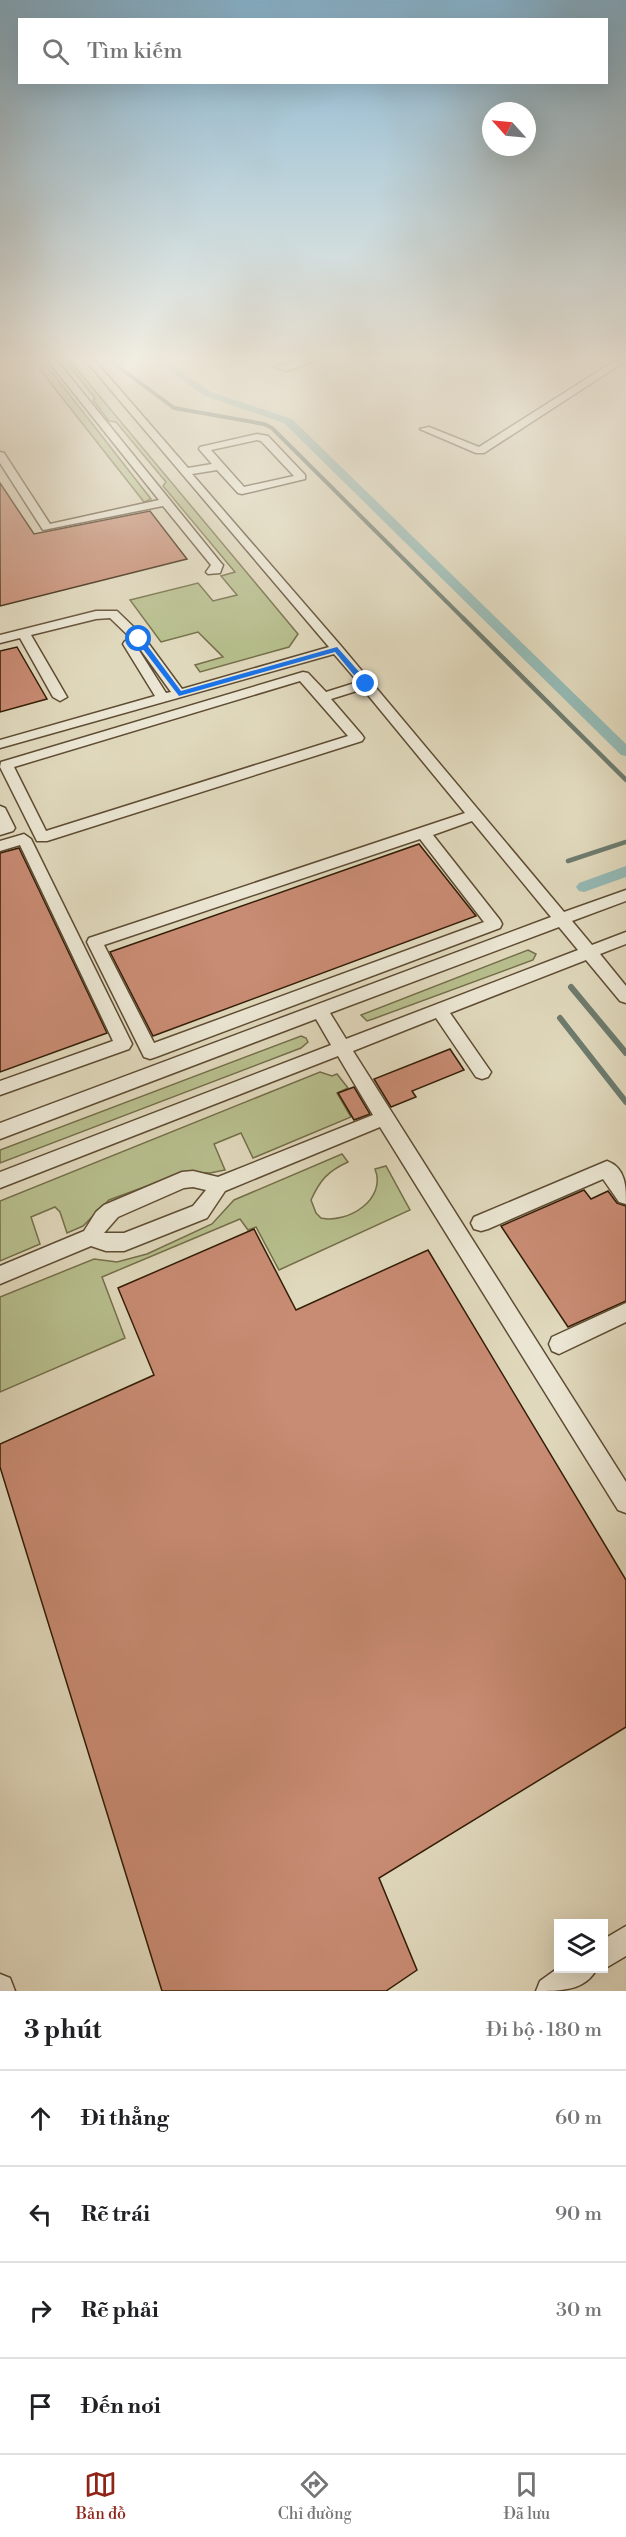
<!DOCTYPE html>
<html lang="vi">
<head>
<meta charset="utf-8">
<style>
	:root { --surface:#fff; --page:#f6f6f6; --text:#202124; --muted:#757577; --line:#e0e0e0; --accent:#8f2418 }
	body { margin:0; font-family:"Libre Bodoni",serif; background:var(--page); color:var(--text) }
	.controls { position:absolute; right:18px; bottom:18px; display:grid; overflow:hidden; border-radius:0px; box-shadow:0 6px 24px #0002 }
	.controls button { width:54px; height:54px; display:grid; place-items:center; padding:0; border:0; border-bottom:2px solid var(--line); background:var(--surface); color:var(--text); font:30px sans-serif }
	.compass { position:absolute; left:482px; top:102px; width:54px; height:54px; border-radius:50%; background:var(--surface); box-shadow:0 6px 24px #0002; rotate:297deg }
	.stop { position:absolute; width:18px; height:18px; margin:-14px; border:4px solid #1a73e8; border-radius:50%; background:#fff }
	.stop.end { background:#1a73e8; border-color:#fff; box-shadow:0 2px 6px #0008 }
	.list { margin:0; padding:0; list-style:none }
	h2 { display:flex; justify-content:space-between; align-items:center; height:78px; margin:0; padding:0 24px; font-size:26px }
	h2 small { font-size:20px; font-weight:400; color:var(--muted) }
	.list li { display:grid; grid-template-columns:39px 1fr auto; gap:18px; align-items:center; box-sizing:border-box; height:96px; padding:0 24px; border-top:2px solid var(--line) }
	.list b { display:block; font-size:22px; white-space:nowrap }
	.list em { font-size:20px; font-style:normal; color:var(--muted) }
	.icon { flex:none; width:33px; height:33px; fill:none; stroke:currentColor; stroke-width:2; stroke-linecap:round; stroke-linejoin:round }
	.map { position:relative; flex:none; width:626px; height:1991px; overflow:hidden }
	.search { position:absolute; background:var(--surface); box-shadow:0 6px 24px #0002; left:18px; right:18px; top:18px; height:66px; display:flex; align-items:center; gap:15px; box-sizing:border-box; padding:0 21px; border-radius:0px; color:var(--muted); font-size:22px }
	.sheet { height:462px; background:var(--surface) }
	nav { display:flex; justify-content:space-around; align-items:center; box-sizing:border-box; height:84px; border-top:2px solid var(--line); background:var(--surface); font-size:16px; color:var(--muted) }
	nav a { display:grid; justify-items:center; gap:3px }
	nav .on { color:var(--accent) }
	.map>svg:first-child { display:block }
	.green { fill:#b7be8d; stroke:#746e49; stroke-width:1.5 }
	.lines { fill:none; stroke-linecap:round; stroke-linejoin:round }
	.stream-far2 { stroke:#6d7b6e; stroke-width:4 }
	.stream-far1 { stroke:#6d7b6e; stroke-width:4.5 }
	.stream { stroke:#6d7b6e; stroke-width:6 }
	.canal { fill:#94b9b4; fill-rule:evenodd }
	.building { fill:#c88b73; stroke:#321d05; stroke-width:1.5 }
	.minor-casing { stroke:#5e4c33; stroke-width:3 }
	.minor { fill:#ebe6d3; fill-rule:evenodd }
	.route { fill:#1a73e8 }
</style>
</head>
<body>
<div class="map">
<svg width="626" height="1991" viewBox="0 0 626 1991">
	<rect width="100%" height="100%" fill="#e0d8bc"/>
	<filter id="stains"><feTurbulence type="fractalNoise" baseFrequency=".00333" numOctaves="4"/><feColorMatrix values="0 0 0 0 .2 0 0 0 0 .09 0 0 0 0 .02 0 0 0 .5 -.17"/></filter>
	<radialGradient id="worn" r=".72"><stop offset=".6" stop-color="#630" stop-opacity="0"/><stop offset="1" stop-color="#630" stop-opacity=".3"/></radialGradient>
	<path class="green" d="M 34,362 L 44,362 L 151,499 L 144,502 Z
		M 66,362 L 71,362 L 298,634 L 289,647 L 200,672 L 195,665 L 223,657 L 198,632 L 161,642 L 130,600 L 198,583 L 213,601 L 237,595 L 221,576 L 235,572 L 163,486 L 166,482 L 116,422 L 109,421 L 93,400 L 95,398 Z
		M 528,950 L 536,954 L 533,960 L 373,1019 L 367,1021 L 361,1015 Z
		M 301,1036 L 306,1038 L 308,1042 L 301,1048 L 0,1163 L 0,1150 Z
		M 320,1072 L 332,1076 L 337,1074 L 348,1088 L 337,1093 L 351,1117 L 253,1158 L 241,1133 L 214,1144 L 225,1170 L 210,1173 L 185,1172 L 109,1200 L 83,1226 L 67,1233 L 60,1212 L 55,1207 L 31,1217 L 40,1244 L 0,1261 L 0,1201 Z
		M 342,1154 L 348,1162 C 328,1171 320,1180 311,1200 L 316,1213 L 321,1218 C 348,1224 387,1199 375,1169 L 386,1166 L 410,1210 L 279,1270 L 256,1227 L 248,1230 L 240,1219 L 102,1277 L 125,1338 L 0,1392 L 0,1297 L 94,1259 L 117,1262 L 147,1254 L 212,1224 L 234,1200 Z"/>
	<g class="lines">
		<path class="stream-far2" d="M 112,362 L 174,408 L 264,424 L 272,428 L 465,620"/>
		<path class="stream-far1" d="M 463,618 L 626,780
			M 568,861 L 626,842"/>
		<path class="stream" d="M 571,987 L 626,1053
			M 560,1018 L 626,1102"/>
		<path class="canal" d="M 157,362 L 168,362 L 211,392 L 292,419 L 626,744 L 626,756 L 621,755 L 284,423 L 205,396 Z
			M 626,866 L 626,877 L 584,892 L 579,891 L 576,887 L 579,883 Z"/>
	</g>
	<path class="building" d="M 0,483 L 34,534 L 150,511 L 187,559 L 0,606 Z
		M 17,647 L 47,699 L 0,712 L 0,651 Z
		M 419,844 L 476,916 L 153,1036 L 110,952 Z
		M 19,848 L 107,1033 L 0,1072 L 0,853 Z
		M 450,1049 L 464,1070 L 412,1091 L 416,1097 L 391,1107 L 374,1079 Z
		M 354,1087 L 370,1114 L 354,1120 L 338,1093 Z
		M 584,1190 L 591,1199 L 608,1191 L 617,1203 L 626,1206 L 626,1301 L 568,1327 L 501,1226 Z
		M 254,1229 L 296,1310 L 428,1250 L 626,1580 L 626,1727 L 379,1878 L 417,1970 L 386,1991 L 162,1991 L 0,1467 L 0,1444 L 154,1375 L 118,1288 Z"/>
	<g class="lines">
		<g class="minor-casing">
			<path id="minor" d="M 49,362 L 58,362 L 221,563 L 223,565 L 220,573 L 208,574 L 206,572 L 211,565 L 163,506 L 43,530 L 0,463 L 0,452 L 4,453 L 50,524 L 159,500 Z
				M 87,362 L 96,362 L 188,468 L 212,464 L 199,449 L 200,447 L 257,434 L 268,436 L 305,475 L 305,479 L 242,494 L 238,493 L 217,470 L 192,474 L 341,646 L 564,912 L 626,890 L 626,901 L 572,921 L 592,945 L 626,932 L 626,944 L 600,954 L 626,986 L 626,1003 L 620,1001 L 586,960 L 450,1013 L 491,1072 L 488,1077 L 482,1079 L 476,1077 L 436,1018 L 353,1051 L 626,1482 L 626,1513 L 618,1510 L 380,1127 L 225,1191 L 207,1218 L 124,1251 L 106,1251 L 91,1246 L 0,1284 L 0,1266 L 84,1231 L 96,1212 L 104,1205 L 182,1172 L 193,1171 L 218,1177 L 373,1115 L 338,1056 L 0,1188 L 0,1172 L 331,1045 L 316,1019 L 0,1139 L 0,1123 L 551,917 L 472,821 L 433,835 L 500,920 L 502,924 L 500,928 L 156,1057 L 150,1059 L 144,1057 L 87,942 L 89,938 L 465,813 L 363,689 L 331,699 L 362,735 L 364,738 L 362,741 L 47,841 L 37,841 L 0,767 L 1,762 L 303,672 L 308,673 L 326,692 L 358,682 L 334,654 L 0,748 L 0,740 L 155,696 L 123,644 L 125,641 L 133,641 L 166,693 L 171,692 L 135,642 L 110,618 L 96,619 L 31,635 L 67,697 L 60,701 L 53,697 L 20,638 L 0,643 L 0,635 L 96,611 L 117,611 L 143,636 L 182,689 L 329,647 ZM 257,440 L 261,441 L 294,476 L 244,487 L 211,450 ZM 300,681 L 348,736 L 46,831 L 14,767 ZM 420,839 L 484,922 L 154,1043 L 104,945 ZM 559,927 L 578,950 L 346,1039 L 330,1013 ZM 193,1187 L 206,1190 L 193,1206 L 124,1233 L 104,1233 L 118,1217 L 184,1188 Z
				M 297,362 L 312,362 L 287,371 L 274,367 Z
				M 613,362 L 624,362 L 484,453 L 476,453 L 420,429 L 429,427 L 479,447 Z
				M 0,806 L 5,808 L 15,828 L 13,831 L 0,835 Z
				M 24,834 L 31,839 L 132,1044 L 129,1049 L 0,1095 L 0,1081 L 113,1041 L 20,845 L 0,851 L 0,841 Z
				M 607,1161 C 626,1168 626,1187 626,1204 L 619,1202 L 603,1179 L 488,1229 L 481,1231 L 474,1229 L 471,1223 L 474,1217 Z
				M 626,1303 L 626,1322 L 559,1354 L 552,1351 L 549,1344 L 552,1337 Z
				M 626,1926 L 626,1956 L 604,1969 L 603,1968 L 604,1939 Z
				M 558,1968 L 597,1968 C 586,1991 560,1991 536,1991 L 540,1981 Z
				M 0,1974 L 10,1978 L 15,1991 L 0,1991 Z"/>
		</g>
		<use href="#minor" class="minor"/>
	</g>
	<linearGradient id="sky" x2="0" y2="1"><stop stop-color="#86b6d3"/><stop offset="0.56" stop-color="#f1ede1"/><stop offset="1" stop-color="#f1ede1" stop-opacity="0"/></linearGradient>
	<rect width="626" height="641" fill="url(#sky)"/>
	<path class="route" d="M 136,637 L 141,637 L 181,691 L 337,647 L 370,684 L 363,686 L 335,652 L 179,696 L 136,640 Z"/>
	<rect width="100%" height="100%" filter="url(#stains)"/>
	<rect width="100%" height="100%" fill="url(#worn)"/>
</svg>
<div class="controls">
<button><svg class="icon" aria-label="layers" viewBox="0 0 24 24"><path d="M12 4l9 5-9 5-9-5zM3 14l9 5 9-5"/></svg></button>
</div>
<svg class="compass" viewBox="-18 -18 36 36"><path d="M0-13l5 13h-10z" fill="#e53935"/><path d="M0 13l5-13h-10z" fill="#757577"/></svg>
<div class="stop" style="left:139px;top:639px"></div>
<div class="stop end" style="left:366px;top:684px"></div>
<div class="search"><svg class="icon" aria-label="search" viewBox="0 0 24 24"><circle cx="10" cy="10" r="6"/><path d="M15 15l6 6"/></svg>Tìm kiếm</div>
</div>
<section class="sheet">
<h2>3 phút<small>Đi bộ · 180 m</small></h2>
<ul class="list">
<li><svg class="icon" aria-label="ahead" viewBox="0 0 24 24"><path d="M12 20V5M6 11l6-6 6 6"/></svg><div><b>Đi thẳng</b></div><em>60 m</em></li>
<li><svg class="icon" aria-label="left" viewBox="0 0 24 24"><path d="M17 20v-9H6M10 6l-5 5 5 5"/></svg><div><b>Rẽ trái</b></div><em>90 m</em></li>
<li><svg class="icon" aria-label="right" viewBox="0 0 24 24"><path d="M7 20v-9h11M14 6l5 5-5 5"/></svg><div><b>Rẽ phải</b></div><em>30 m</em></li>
<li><svg class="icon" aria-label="arrive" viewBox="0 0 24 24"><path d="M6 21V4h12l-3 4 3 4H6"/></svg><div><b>Đến nơi</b></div></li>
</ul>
</section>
<nav>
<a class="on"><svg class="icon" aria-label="map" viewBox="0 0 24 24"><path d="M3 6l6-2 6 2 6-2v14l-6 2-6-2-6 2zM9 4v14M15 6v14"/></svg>Bản đồ</a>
<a><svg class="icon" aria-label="directions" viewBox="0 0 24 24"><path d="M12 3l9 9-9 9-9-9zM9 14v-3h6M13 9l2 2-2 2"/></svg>Chỉ đường</a>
<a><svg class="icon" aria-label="saved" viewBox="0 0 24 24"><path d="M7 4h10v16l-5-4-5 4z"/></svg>Đã lưu</a>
</nav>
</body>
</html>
